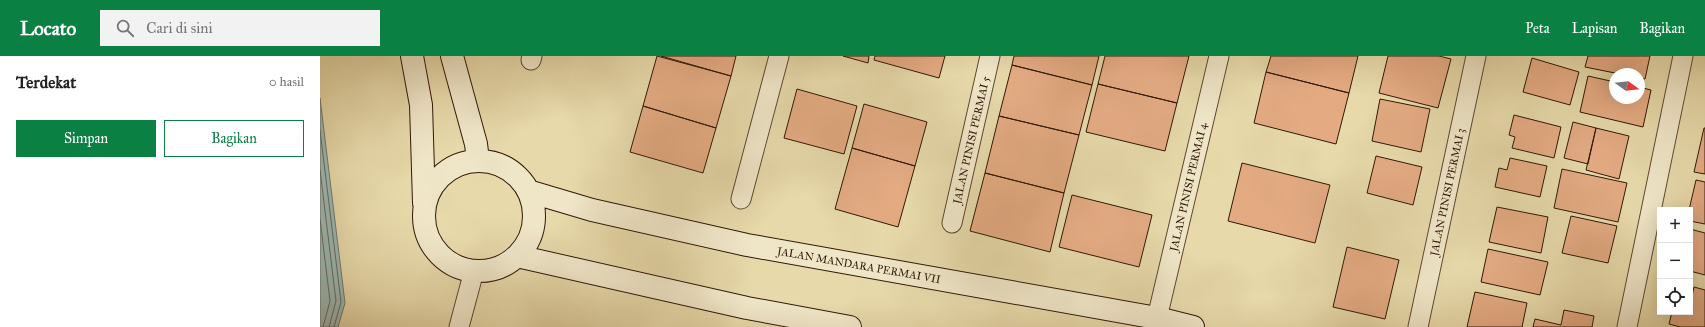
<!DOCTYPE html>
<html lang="id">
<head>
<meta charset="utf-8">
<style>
	:root { --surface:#fff; --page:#f2f2f2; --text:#222; --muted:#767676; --line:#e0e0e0; --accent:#0b8043 }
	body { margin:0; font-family:"IM FELL Great Primer",serif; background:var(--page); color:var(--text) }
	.controls { position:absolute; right:12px; bottom:12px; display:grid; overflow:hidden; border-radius:0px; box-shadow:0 4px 16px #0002 }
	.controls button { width:36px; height:36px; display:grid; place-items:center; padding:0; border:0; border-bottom:1px solid var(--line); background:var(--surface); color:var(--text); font:20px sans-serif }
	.compass { position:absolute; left:1289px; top:12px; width:36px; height:36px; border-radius:50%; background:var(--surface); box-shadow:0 4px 16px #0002; rotate:105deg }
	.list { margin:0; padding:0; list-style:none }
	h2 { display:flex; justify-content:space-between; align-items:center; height:52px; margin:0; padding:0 16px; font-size:17px }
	h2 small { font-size:13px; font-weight:400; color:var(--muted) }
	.actions { display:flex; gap:8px; padding:12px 16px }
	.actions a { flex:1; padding:9px 0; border:1px solid var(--accent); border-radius:0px; text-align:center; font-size:14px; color:var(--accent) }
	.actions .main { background:var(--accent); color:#fff }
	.icon { flex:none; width:22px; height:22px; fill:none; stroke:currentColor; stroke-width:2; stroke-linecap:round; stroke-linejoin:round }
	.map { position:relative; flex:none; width:1385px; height:271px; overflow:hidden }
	header { display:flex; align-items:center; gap:24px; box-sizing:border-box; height:56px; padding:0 20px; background:var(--accent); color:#fff }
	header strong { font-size:19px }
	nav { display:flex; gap:22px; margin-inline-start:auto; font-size:14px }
	.search { width:280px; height:36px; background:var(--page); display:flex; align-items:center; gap:10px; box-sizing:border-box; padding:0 14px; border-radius:0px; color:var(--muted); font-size:15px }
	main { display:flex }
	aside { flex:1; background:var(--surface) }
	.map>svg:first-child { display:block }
	.water { fill:#9bb8b4; stroke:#70786f }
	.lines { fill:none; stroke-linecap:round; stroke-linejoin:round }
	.shore { stroke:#66685e; stroke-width:1 }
	.building { fill:#e4ab83; stroke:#301807 }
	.street-casing { stroke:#5e4830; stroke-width:21 }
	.secondary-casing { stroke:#301807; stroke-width:24 }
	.street { stroke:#efe6c8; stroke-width:19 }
	.secondary { stroke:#efe6c8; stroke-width:22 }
	.labels { text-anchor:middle; stroke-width:3; stroke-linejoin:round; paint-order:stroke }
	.street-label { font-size:11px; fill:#301807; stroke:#efe6c8 }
</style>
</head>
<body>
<header>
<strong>Locato</strong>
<div class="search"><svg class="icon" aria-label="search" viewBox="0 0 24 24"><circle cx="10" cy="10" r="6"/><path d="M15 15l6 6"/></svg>Cari di sini</div>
<nav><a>Peta</a><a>Lapisan</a><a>Bagikan</a></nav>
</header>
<main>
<aside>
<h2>Terdekat<small>0 hasil</small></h2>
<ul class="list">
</ul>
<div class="actions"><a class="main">Simpan</a><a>Bagikan</a></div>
</aside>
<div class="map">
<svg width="1385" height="271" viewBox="0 0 1385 271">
	<rect width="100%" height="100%" fill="#e7d9aa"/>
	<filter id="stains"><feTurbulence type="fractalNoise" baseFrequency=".005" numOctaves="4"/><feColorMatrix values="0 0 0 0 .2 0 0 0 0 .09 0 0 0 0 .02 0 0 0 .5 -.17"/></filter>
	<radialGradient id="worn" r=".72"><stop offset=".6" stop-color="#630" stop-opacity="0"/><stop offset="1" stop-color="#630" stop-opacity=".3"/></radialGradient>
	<path class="water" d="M 0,42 L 25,247 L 18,271 L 0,271 Z"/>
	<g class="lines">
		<path class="shore" d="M 0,74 L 21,246 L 14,271
			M 0,114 L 16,245 L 9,271
			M 0,163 L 10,245 L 3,271"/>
	</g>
	<path class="building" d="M 337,0 L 411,20 L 396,72 L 323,50 Z
		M 341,0 L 416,0 L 411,20 Z
		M 523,0 L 549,0 L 548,7 Z
		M 555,0 L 625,0 L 619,22 L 554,4 Z
		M 694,0 L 779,0 L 772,29 L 692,9 Z
		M 785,0 L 869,0 L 857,47 L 778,28 Z
		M 951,0 L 1038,0 L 1029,37 L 946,16 Z
		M 1068,0 L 1119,0 L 1131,3 L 1118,52 L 1059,37 Z
		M 1268,0 L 1330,0 L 1325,23 L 1319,22 L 1319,18 L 1300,18 L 1265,11 Z
		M 1212,2 L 1259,16 L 1250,49 L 1203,36 Z
		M 692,9 L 772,29 L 759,79 L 679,60 Z
		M 946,16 L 1029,37 L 1016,88 L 934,67 Z
		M 1268,20 L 1295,26 L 1295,42 L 1319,42 L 1319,31 L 1331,34 L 1323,71 L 1260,56 Z
		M 778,28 L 857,47 L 845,95 L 766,76 Z
		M 477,33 L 537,50 L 524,98 L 464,82 Z
		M 1060,43 L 1110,53 L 1101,96 L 1052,85 Z
		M 544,48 L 607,66 L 595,110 L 532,92 Z
		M 323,50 L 396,72 L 383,117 L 310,96 Z
		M 1194,59 L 1241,71 L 1234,102 L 1192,92 L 1195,81 L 1189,79 Z
		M 679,60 L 759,79 L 744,137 L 665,117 Z
		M 1253,66 L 1276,72 L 1268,108 L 1244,102 Z
		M 1276,72 L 1309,80 L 1299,123 L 1266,114 Z
		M 1384,72 L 1385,72 L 1385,118 L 1374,116 Z
		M 532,92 L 595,110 L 578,171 L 515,153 Z
		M 1056,100 L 1102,111 L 1093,149 L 1047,137 Z
		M 1190,102 L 1227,110 L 1220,141 L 1175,131 L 1179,112 L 1187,114 Z
		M 922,107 L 1010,129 L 995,187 L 908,165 Z
		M 1242,113 L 1307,127 L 1298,166 L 1234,152 Z
		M 665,117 L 744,137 L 730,196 L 650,175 Z
		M 1376,124 L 1385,126 L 1385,168 L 1370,165 L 1369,154 Z
		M 752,139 L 832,159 L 819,211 L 739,191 Z
		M 1177,151 L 1228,161 L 1221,197 L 1169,186 Z
		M 1251,160 L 1297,170 L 1288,207 L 1242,197 Z
		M 1370,173 L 1385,177 L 1385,219 L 1370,215 Z
		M 1027,191 L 1079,204 L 1065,263 L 1013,251 Z
		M 1168,193 L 1228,206 L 1220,239 L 1161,226 Z
		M 1374,231 L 1385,234 L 1385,271 L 1360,271 L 1349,268 L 1352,256 L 1370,256 L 1370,239 L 1372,240 Z
		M 1155,236 L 1207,247 L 1202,271 L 1147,271 Z
		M 1244,254 L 1274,260 L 1272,271 L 1213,271 L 1215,263 L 1241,269 Z"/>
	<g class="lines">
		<g class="street-casing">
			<path id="street" d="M 211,4 L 212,0
				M 421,143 L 459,0
				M 632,167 L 670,0
				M 837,262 L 899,0
				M 139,271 L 154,215
				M 1098,271 L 1156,0
				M 1307,271 L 1363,0"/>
		</g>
		<g class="secondary-casing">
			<path id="secondary" d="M 92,0 L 101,49 L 104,147
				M 132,0 L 156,88 L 158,104
				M104 160a55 55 0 1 1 110 0a55 55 0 1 1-110 0Z
				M 208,135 L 272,154 L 427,189 L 837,262 L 873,271
				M 197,200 L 427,252 L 530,271"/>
		</g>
		<use href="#street" class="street"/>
		<use href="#secondary" class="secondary"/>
	</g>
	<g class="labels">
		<g class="street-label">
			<text transform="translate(651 84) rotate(-77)" y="4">JALAN PINISI PERMAI 5</text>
			<text transform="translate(868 131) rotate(-77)" y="4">JALAN PINISI PERMAI 4</text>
			<text transform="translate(1127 136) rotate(-78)" y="4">JALAN PINISI PERMAI 3</text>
			<text transform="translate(539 209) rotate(10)" y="4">JALAN MANDARA PERMAI VII</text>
		</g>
	</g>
	<rect width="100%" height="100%" filter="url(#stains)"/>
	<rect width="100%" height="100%" fill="url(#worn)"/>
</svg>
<div class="controls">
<button>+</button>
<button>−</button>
<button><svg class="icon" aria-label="locate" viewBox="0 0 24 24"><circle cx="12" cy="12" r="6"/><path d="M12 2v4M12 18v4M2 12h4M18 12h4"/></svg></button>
</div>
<svg class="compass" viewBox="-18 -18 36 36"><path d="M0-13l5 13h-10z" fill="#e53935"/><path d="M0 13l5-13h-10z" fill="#767676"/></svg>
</div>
</main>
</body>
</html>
